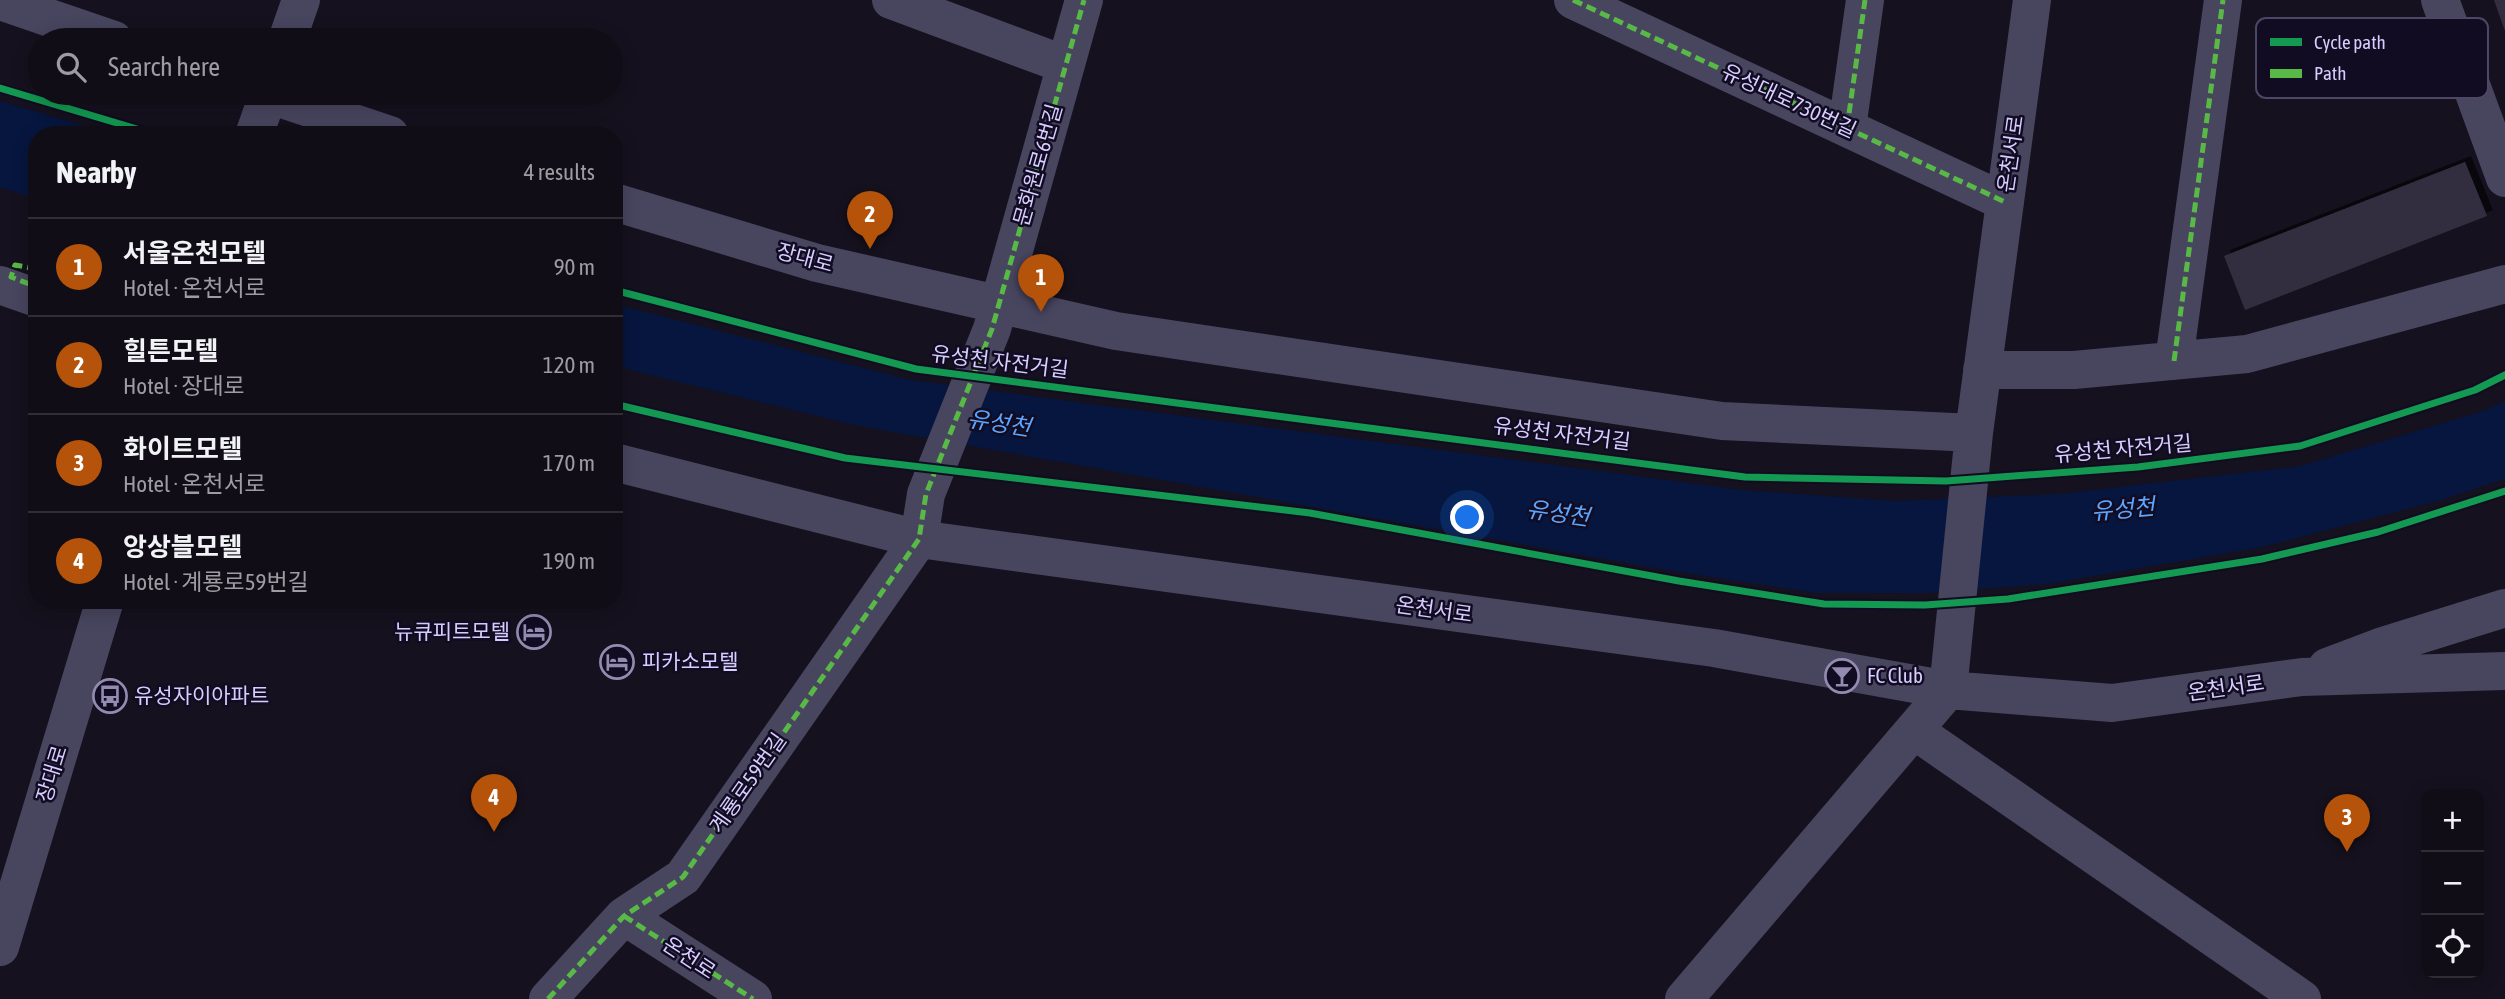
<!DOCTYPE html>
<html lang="en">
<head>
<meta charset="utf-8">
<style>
	:root { --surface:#100d16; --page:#1e1b23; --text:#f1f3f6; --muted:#9c9ca1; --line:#302d35; --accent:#b45309 }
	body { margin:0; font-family:"Asap Condensed","Noto Sans KR",sans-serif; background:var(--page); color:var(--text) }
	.controls { position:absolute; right:21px; bottom:21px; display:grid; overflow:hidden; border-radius:14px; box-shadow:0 4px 18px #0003 }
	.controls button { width:63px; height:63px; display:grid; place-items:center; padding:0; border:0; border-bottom:2px solid var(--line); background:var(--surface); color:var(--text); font:35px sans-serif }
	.you { position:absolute; left:1468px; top:518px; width:24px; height:24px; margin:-18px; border:5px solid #fff; border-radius:50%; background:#1a73e8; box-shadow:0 0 0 10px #1a73e833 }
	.badge { display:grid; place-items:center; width:46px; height:46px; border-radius:50%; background:var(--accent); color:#fff; font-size:23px; font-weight:700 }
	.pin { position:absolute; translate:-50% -58px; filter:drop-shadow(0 2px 4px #0008) }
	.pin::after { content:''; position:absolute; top:37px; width:24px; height:21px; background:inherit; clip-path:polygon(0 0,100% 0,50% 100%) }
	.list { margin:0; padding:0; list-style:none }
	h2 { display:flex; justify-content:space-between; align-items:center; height:91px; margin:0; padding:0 28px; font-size:30px }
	h2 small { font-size:23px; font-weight:400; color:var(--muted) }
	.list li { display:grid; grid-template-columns:46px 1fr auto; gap:21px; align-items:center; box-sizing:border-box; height:98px; padding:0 28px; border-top:2px solid var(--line) }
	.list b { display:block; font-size:26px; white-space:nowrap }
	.list p { margin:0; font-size:23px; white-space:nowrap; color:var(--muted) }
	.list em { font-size:23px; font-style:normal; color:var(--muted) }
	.icon { flex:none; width:38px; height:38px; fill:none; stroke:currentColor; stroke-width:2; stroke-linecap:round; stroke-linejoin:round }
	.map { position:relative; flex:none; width:2505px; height:999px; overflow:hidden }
	.search { position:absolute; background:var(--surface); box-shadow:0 4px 18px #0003; left:28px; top:28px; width:595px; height:77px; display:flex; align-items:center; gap:18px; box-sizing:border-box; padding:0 24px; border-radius:38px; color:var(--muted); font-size:26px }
	.panel { position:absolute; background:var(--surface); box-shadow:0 4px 18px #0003; left:28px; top:126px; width:595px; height:483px; border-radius:28px }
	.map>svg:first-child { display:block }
	.water { fill:#07163f }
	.building { fill:#332f40; filter:url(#shadow) }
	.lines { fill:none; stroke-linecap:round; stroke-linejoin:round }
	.minor { stroke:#48455f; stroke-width:38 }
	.quiet { stroke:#58b947; stroke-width:5; stroke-dasharray:10 5; stroke-linecap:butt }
	.cycleway-casing { stroke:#120c23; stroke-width:11 }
	.cycleway { stroke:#139951; stroke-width:7 }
	.labels { text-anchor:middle; stroke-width:5; stroke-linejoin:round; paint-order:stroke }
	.street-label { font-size:21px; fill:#d7ceff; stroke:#120c23 }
	.poi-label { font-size:21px; fill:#d7ceff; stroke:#120c23; text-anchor:start }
	.water-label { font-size:23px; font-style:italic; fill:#5ca6ff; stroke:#120c23 }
	.key { fill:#120c23; stroke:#4d4665; stroke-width:2 }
	.key-label { font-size:19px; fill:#d7ceff }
</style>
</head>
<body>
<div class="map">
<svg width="2505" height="999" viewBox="0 0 2505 999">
	<defs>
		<filter id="shadow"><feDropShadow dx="6" dy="-6" stdDeviation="0" flood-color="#0009"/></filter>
	</defs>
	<rect width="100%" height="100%" fill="#15111e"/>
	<path class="water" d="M 0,101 L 115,135 L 37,135 L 37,199 L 0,187 Z
		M 614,304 L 911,380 L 1743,490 L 1895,501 L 2059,494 L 2301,466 L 2483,411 L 2505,401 L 2505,479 L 2441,500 L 2263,547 L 2048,584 L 1926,593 L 1815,593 L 1666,570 L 854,425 L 614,366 Z"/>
	<path class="building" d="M 2494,0 L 2505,0 L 2505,31 Z
		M 2465,162 L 2487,216 L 2245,310 L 2224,256 Z"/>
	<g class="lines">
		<path class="minor" d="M 891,0 L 1066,65
			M 1573,0 L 2005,202
			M 2440,0 L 2505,178
			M 0,1 L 114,40
			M 287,40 L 301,0
			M 264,93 L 390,135
			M 1847,128 L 1865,0
			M 254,135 L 269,93
			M 614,202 L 817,263 L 1116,331 L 1722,421 L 1974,433
			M 0,285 L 37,298
			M 2174,361 L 2223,0
			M 1982,370 L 2074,370 L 2247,354 L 2505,284
			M 614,462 L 919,539 L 1714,648 L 1948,690 L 2112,703 L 2302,677 L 2505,671
			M 2327,667 L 2380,647 L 2505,608
			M 1915,731 L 2302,999
			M 624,916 L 753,999
			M 0,947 L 105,600
			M 548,999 L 624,916 L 683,877 L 919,539 L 926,494 L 992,329 L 1084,0
			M 1684,999 L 1948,690 L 1974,433 L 2032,0"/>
		<path class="quiet" d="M 1573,0 L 2005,202
			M 1847,128 L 1865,0
			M 37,269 L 15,265 L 11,277 L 37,287
			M 2174,361 L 2223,0
			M 624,916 L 753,999
			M 548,999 L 624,916 L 683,877 L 919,539 L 926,494 L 992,329 L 1084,0"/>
		<g class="cycleway-casing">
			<path id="cycleway" d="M 0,88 L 157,135
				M 614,290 L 916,369 L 1745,477 L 1946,481 L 2138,467 L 2300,446 L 2475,390 L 2505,375
				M 614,404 L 845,458 L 1310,513 L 1679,581 L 1824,604 L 1925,605 L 2008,599 L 2262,559 L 2378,532 L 2505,491"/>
		</g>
		<use href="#cycleway" class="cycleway"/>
	</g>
	<defs>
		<g id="hotel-ring" transform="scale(1.75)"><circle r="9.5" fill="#120c23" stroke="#938cb0" stroke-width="1.5"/><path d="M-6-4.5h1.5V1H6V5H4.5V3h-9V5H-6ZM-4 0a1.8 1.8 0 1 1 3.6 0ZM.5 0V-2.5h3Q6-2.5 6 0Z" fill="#938cb0"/></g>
		<g id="bar-ring" transform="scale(1.75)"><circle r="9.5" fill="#120c23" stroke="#938cb0" stroke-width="1.5"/><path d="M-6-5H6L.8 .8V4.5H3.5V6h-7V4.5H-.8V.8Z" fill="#938cb0"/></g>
		<g id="bus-ring" transform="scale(1.75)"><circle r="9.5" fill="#120c23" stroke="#938cb0" stroke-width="1.5"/><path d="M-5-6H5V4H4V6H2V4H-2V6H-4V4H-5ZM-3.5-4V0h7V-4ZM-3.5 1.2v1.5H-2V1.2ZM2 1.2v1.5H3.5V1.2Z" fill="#938cb0"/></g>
	</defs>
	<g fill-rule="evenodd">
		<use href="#hotel-ring" x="534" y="632"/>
		<use href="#hotel-ring" x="617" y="662"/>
		<use href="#bar-ring" x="1842" y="676"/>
		<use href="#bus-ring" x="110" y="696"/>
	</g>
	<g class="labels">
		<g class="street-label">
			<text transform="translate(1789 101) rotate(25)" y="7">유성대로730번길</text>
			<text transform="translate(2011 154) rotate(-82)" y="7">온천서로</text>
			<text transform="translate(1038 165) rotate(-74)" y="7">문화원로6번길</text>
			<text transform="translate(805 258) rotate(15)" y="7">장대로</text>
			<text transform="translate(1000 362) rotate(7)" y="7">유성천 자전거길</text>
			<text transform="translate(1562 434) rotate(7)" y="7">유성천 자전거길</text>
			<text transform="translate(2123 449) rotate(-5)" y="7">유성천 자전거길</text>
			<text transform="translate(1434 610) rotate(8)" y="7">온천서로</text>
			<text transform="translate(2226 688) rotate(-8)" y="7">온천서로</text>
			<text transform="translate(52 774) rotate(-73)" y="7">장대로</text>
			<text transform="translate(748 783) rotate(-55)" y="7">계룡로59번길</text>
			<text transform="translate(689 958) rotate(33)" y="7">온천로</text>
		</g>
		<g class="poi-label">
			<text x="510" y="639" text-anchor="end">뉴큐피트모텔</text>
			<text x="642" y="669">피카소모텔</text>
			<text x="1867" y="683">FC Club</text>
			<text x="134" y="703">유성자이아파트</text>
		</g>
		<g class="water-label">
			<text transform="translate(999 423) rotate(9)" y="8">유성천</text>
			<text transform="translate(2123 509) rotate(-5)" y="8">유성천</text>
			<text transform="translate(1558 513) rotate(8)" y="8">유성천</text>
		</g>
	</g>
	<rect x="2256" y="18" width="232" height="80" rx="10" class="key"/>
	<rect x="2270" y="38" width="32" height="8" fill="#139951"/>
	<rect x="2270" y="69" width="32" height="9" fill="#58b947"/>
	<g class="key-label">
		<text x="2314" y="49">Cycle path</text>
		<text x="2314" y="80">Path</text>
	</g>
</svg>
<div class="controls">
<button>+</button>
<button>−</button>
<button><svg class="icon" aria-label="locate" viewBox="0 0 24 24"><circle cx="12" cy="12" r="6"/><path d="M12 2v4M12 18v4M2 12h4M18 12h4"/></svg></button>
</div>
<div class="you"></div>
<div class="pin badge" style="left:1041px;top:312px">1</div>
<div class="pin badge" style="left:870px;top:249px">2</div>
<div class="pin badge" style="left:2347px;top:852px">3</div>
<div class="pin badge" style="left:494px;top:832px">4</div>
<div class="search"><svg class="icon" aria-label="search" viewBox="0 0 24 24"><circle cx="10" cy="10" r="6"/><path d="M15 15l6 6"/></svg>Search here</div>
<section class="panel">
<h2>Nearby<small>4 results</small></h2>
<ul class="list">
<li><span class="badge">1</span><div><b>서울온천모텔</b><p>Hotel · 온천서로</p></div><em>90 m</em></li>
<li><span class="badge">2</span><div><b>힐튼모텔</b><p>Hotel · 장대로</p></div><em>120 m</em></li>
<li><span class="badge">3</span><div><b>화이트모텔</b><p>Hotel · 온천서로</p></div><em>170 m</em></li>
<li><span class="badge">4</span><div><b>앙상블모텔</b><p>Hotel · 계룡로59번길</p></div><em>190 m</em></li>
</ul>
</section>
</div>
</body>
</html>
